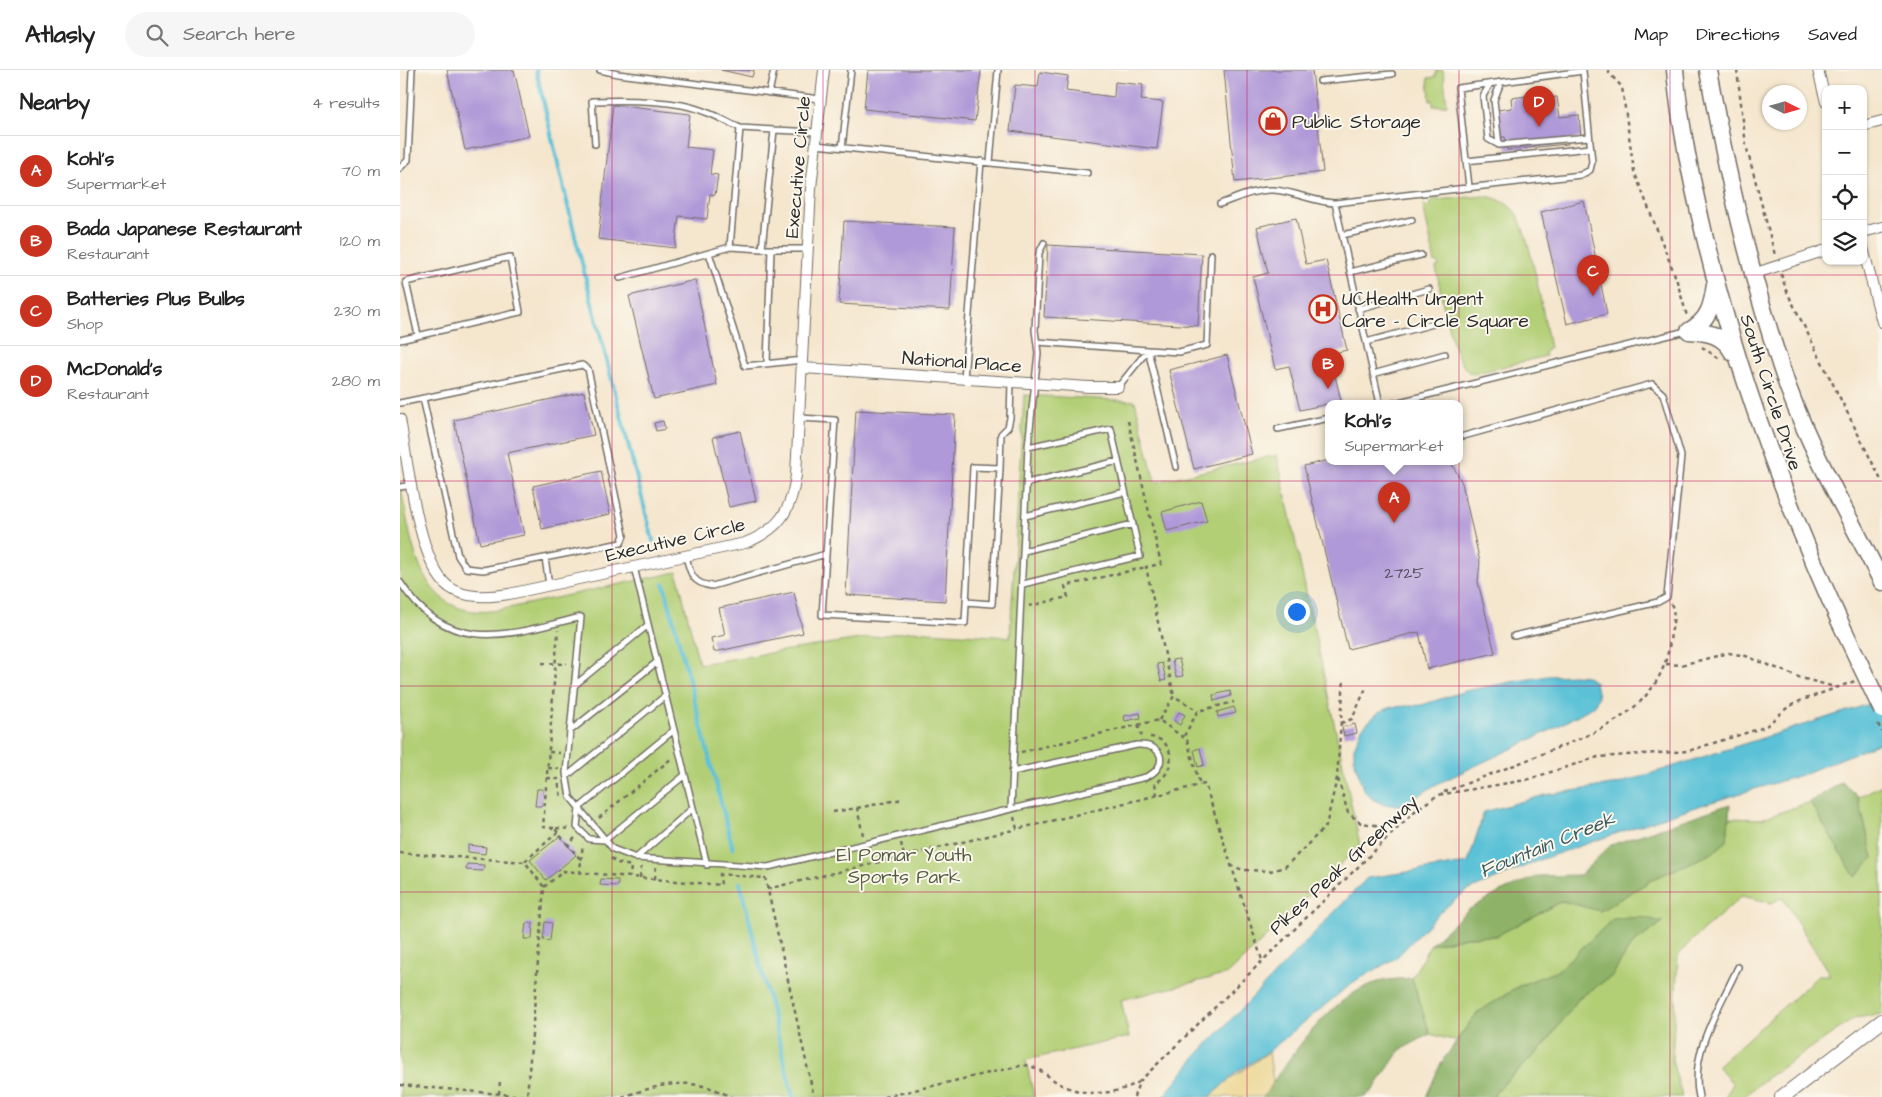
<!DOCTYPE html>
<html lang="en">
<head>
<meta charset="utf-8">
<style>
	:root { --surface:#fff; --page:#f6f6f6; --text:#222; --muted:#767676; --line:#e0e0e0; --accent:#c8321e }
	body { margin:0; font-family:"Architects Daughter",sans-serif; background:var(--page); color:var(--text) }
	.controls { position:absolute; right:15px; top:15px; display:grid; overflow:hidden; border-radius:10px; box-shadow:0 1px 4px #0004 }
	.controls button { width:45px; height:45px; display:grid; place-items:center; padding:0; border:0; border-bottom:1px solid var(--line); background:var(--surface); color:var(--text); font:25px sans-serif }
	.compass { position:absolute; left:1362px; top:15px; width:45px; height:45px; border-radius:50%; background:var(--surface); box-shadow:0 1px 4px #0004; rotate:95deg }
	.you { position:absolute; left:896px; top:541px; width:18px; height:18px; margin:-12px; border:4px solid #fff; border-radius:50%; background:#1a73e8; box-shadow:0 0 0 8px #1a73e833 }
	.badge { display:grid; place-items:center; width:32px; height:32px; border-radius:50%; background:var(--accent); color:#fff; font-size:16px; font-weight:700 }
	.pin { position:absolute; translate:-50% -41px; filter:drop-shadow(0 1px 2px #0008) }
	.pin::after { content:''; position:absolute; top:26px; width:18px; height:15px; background:inherit; clip-path:polygon(0 0,100% 0,50% 100%) }
	.popup { position:absolute; left:925px; top:330px; width:138px; height:65px; box-sizing:border-box; display:grid; place-content:center; border-radius:10px; background:var(--surface); filter:drop-shadow(0 1px 4px #0005); font-size:16px; white-space:nowrap; color:var(--muted) }
	.popup b { font-size:19px; color:var(--text) }
	.popup::after { content:''; position:absolute; left:50%; top:100%; margin-left:-10px; border:10px solid transparent; border-top-color:var(--surface) }
	.list { margin:0; padding:0; list-style:none }
	h2 { display:flex; justify-content:space-between; align-items:center; height:65px; margin:0; padding:0 20px; font-size:21px }
	h2 small { font-size:16px; font-weight:400; color:var(--muted) }
	.list li { display:grid; grid-template-columns:32px 1fr auto; gap:15px; align-items:center; box-sizing:border-box; height:70px; padding:0 20px; border-top:1px solid var(--line) }
	.list b { display:block; font-size:19px; white-space:nowrap }
	.list p { margin:0; font-size:16px; white-space:nowrap; color:var(--muted) }
	.list em { font-size:16px; font-style:normal; color:var(--muted) }
	.icon { flex:none; width:28px; height:28px; fill:none; stroke:currentColor; stroke-width:2; stroke-linecap:round; stroke-linejoin:round }
	.map { position:relative; flex:none; width:1482px; height:1027px; overflow:hidden }
	header { display:flex; align-items:center; gap:30px; box-sizing:border-box; height:70px; padding:0 25px; background:var(--surface); border-bottom:1px solid var(--line) }
	header strong { font-size:24px }
	nav { display:flex; gap:28px; margin-inline-start:auto; font-size:18px }
	.search { width:350px; height:45px; background:var(--page); display:flex; align-items:center; gap:12px; box-sizing:border-box; padding:0 18px; border-radius:28px; color:var(--muted); font-size:19px }
	main { display:flex }
	aside { flex:1; background:var(--surface) }
	.map>svg:first-child { display:block }
	.green { fill:#b2cf76; stroke:#6e7d50 }
	.forest { fill:#8db267; stroke:#5c6e49 }
	.sand { fill:#eeda9e; stroke:#8c8264 }
	.water { fill:#5ac1d7; stroke:#427681 }
	.lines { fill:none; stroke-linecap:round; stroke-linejoin:round }
	.stream { stroke:#5ac1d7; stroke-width:4 }
	.building { fill:#b099d8 }
	.lane-casing { stroke:#726c64; stroke-width:8 }
	.street-casing { stroke:#726c64; stroke-width:12 }
	.secondary-casing { stroke:#726c64; stroke-width:16 }
	.primary-casing { stroke:#726c64; stroke-width:19 }
	.path { stroke:#726c64; stroke-width:2.5; stroke-dasharray:4 4; stroke-linecap:butt }
	.lane { stroke:#fff; stroke-width:5 }
	.street { stroke:#fff; stroke-width:10 }
	.secondary { stroke:#fff; stroke-width:14 }
	.primary { stroke:#fff; stroke-width:16 }
	.primary-bridge-casing { stroke:#726c64; stroke-width:19; stroke-linecap:butt }
	.path-bridge { stroke:#726c64; stroke-width:2.5; stroke-dasharray:4 4; stroke-linecap:butt }
	.primary-bridge { stroke:#fff; stroke-width:16 }
	.grid { fill:none; stroke:#c2185b; stroke-width:1; stroke-opacity:0.55 }
	.labels { text-anchor:middle; stroke-width:4; stroke-linejoin:round; paint-order:stroke }
	.number-label { font-size:16px; fill:#4c4656 }
	.poi-label { font-size:19px; fill:#2b2b2b; stroke:#fbf7ec; text-anchor:start }
	.street-label { font-size:19px; fill:#2b2b2b; stroke:#fbf7ec }
	.park-label { font-size:19px; fill:#545c42; stroke:#fbf7ec }
	.water-label { font-size:20px; font-style:italic; fill:#39585f; stroke:#fbf7ec }
</style>
</head>
<body>
<header>
<strong>Atlasly</strong>
<div class="search"><svg class="icon" aria-label="search" viewBox="0 0 24 24"><circle cx="10" cy="10" r="6"/><path d="M15 15l6 6"/></svg>Search here</div>
<nav><a>Map</a><a>Directions</a><a>Saved</a></nav>
</header>
<main>
<aside>
<h2>Nearby<small>4 results</small></h2>
<ul class="list">
<li><span class="badge">A</span><div><b>Kohl's</b><p>Supermarket</p></div><em>70 m</em></li>
<li><span class="badge">B</span><div><b>Bada Japanese Restaurant</b><p>Restaurant</p></div><em>120 m</em></li>
<li><span class="badge">C</span><div><b>Batteries Plus Bulbs</b><p>Shop</p></div><em>230 m</em></li>
<li><span class="badge">D</span><div><b>McDonald's</b><p>Restaurant</p></div><em>280 m</em></li>
</ul>
</aside>
<div class="map">
<svg width="1482" height="1027" viewBox="0 0 1482 1027">
	<rect width="100%" height="100%" fill="#fbf7ec"/>
	<filter id="ink" filterUnits="userSpaceOnUse"><feTurbulence type="fractalNoise" baseFrequency=".02" numOctaves="2"/><feDisplacementMap in="SourceGraphic" scale="10" xChannelSelector="R" yChannelSelector="G"/><feConvolveMatrix kernelMatrix="1 2 1 2 8 2 1 2 1" color-interpolation-filters="sRGB"/></filter>
	<filter id="wash" filterUnits="userSpaceOnUse"><feTurbulence type="fractalNoise" baseFrequency=".0096" numOctaves="4" result="noise"/><feDisplacementMap in="SourceGraphic" scale="20" xChannelSelector="R" yChannelSelector="G"/><feGaussianBlur stdDeviation="1.12" result="paint"/><feColorMatrix in="noise" values="0 0 0 0 0 0 0 0 0 0 0 0 0 0 0 0 0 1.4 0 .05"/><feComposite in="paint" operator="in"/></filter>
	<g filter="url(#wash)">
		<rect width="100%" height="100%" fill="#f5e6ce"/>
		<path class="green" d="M 1037,0 L 1043,0 L 1047,35 L 1033,36 L 1033,30 L 1030,31 L 1028,8 L 1035,7 Z
			M 1086,126 C 1097,128 1108,133 1115,142 C 1130,161 1144,250 1150,278 L 1145,282 L 1146,286 L 1073,304 C 1052,299 1040,217 1036,197 L 1039,196 L 1038,193 L 1035,193 L 1023,135 L 1029,137 L 1031,130 Z
			M 624,325 L 735,331 L 755,412 L 877,385 L 960,775 L 828,904 L 721,930 L 729,967 L 626,990 L 634,1027 L 0,1027 L 0,412 C 11,469 17,554 99,540 L 277,502 L 299,594 L 511,561 L 610,567 Z
			M 1482,715 L 1482,944 L 1455,948 L 1361,1012 L 1344,1027 L 1325,1027 L 1333,1014 L 1317,996 L 1419,905 L 1430,905 L 1382,827 L 1372,833 L 1342,826 L 1288,874 L 1278,886 L 1272,990 L 1282,1027 L 1093,1027 L 1096,1021 L 1143,977 L 1179,928 L 1212,906 L 1231,875 L 1263,852 L 1213,849 L 1157,901 L 1121,915 L 1077,943 L 1056,971 L 1030,964 L 1012,908 L 1030,875 L 1066,867 L 1096,866 L 1162,831 L 1200,841 L 1257,807 L 1311,784 L 1327,771 L 1329,748 L 1361,749 L 1410,732 L 1456,807 L 1473,787 L 1458,727 Z"/>
		<path class="forest" d="M 1442,712 L 1458,727 L 1473,788 L 1455,807 L 1410,732 Z
			M 1330,734 L 1327,771 L 1311,784 L 1257,807 L 1200,841 L 1162,831 L 1096,866 L 1066,867 L 1030,875 L 1068,840 L 1100,822 L 1138,806 L 1180,805 L 1211,775 Z
			M 1241,847 L 1263,852 L 1231,875 L 1212,906 L 1179,928 L 1143,977 L 1096,1021 L 1093,1027 L 1026,1027 L 1041,993 L 1077,943 L 1121,915 L 1157,901 L 1213,849 Z
			M 1012,908 L 1030,964 L 1000,980 L 974,1019 L 965,1027 L 863,1027 C 889,988 931,925 978,912 C 989,909 1001,909 1012,908 Z"/>
		<path class="sand" d="M 869,982 L 873,1013 L 863,1027 L 810,1027 L 826,1012 Z"/>
		<path class="water" d="M 1174,605 L 1186,606 L 1195,612 L 1198,627 L 1194,636 L 1149,661 L 1035,715 L 1004,735 L 985,735 L 972,729 L 963,719 L 954,689 L 954,678 L 962,658 L 979,642 L 992,637 L 1022,635 L 1065,621 L 1111,612 L 1148,606 Z
			M 1482,630 L 1482,672 L 1401,705 L 1282,741 L 1142,789 L 1065,822 L 1039,843 L 996,888 L 952,913 L 869,981 L 837,1002 L 810,1027 L 763,1027 L 799,983 L 967,808 L 1068,793 L 1084,742 L 1145,725 L 1218,714 Z"/>
		<g class="lines">
			<path class="stream" d="M 136,0 L 175,166 L 253,471
				M 264,514 L 333,779
				M 340,813 L 393,1027"/>
		</g>
		<g id="blocks">
			<path class="building" d="M 47,0 L 114,0 L 129,66 L 65,80 Z
				M 321,0 L 354,0 L 352,7 Z
				M 468,0 L 581,0 L 575,51 L 464,39 Z
				M 824,0 L 912,0 L 923,102 L 835,112 Z
				M 640,2 L 668,6 L 666,21 L 714,27 L 715,12 L 743,15 L 741,30 L 763,32 L 757,79 L 610,61 L 615,15 L 638,17 Z
				M 1136,25 L 1137,29 L 1157,27 L 1160,47 L 1179,45 L 1181,68 L 1167,69 L 1168,74 L 1107,80 L 1105,67 L 1099,67 L 1097,40 L 1112,38 L 1111,28 Z
				M 213,35 L 290,44 L 286,77 L 313,80 L 310,104 L 318,105 L 315,125 L 310,124 L 307,149 L 279,146 L 275,178 L 198,169 Z
				M 1184,131 L 1207,244 L 1167,254 L 1141,142 Z
				M 896,148 L 906,194 L 926,190 L 947,280 L 930,284 L 941,331 L 900,340 L 889,296 L 875,299 L 853,207 L 868,203 L 857,157 Z
				M 444,151 L 555,157 L 550,240 L 439,234 Z
				M 648,175 L 802,184 L 798,256 L 644,247 Z
				M 295,210 L 317,315 L 254,329 L 229,226 Z
				M 827,285 L 852,384 L 794,399 L 769,300 Z
				M 184,322 L 194,365 L 107,383 L 124,465 L 80,474 L 54,350 Z
				M 456,340 L 555,345 L 545,531 L 446,525 Z
				M 263,351 L 265,359 L 256,361 L 254,353 Z
				M 340,361 L 356,431 L 329,437 L 313,367 Z
				M 929,390 L 929,392 L 1051,392 L 1062,413 L 1080,492 L 1078,512 L 1095,583 L 1027,599 L 1019,562 L 948,579 L 904,396 Z
				M 201,401 L 210,444 L 142,459 L 133,416 Z
				M 801,431 L 807,451 L 767,461 L 762,442 Z
				M 394,522 L 403,563 L 314,582 L 311,568 L 325,565 L 319,538 Z
				M 779,589 L 783,606 L 776,607 L 772,590 Z
				M 762,593 L 766,610 L 761,611 L 757,594 Z
				M 830,621 L 831,626 L 814,631 L 813,625 Z
				M 834,637 L 836,643 L 818,647 L 817,642 Z
				M 779,642 L 785,645 L 780,655 L 774,651 Z
				M 740,643 L 741,648 L 725,651 L 724,646 Z
				M 955,654 L 957,663 L 944,666 L 942,657 Z
				M 800,678 L 804,695 L 798,697 L 794,680 Z
				M 137,719 L 143,719 L 142,736 L 135,736 Z
				M 160,766 L 176,785 L 146,810 L 130,790 Z
				M 68,775 L 86,777 L 85,784 L 68,782 Z
				M 67,794 L 84,795 L 83,801 L 66,800 Z
				M 201,809 L 218,810 L 218,816 L 200,815 Z
				M 145,852 L 152,853 L 150,871 L 143,870 Z
				M 126,853 L 133,853 L 132,869 L 124,869 Z"/>
		</g>
	</g>
	<g filter="url(#ink)">
		<use href="#blocks" fill-opacity="0" stroke="#726c64" stroke-width="1"/>
		<g class="lines">
			<g class="lane-casing">
				<path id="lane" d="M 200,0 L 218,4 L 420,29
					M 920,11 L 992,4
					M 1101,12 L 1094,30 L 1099,75 L 1189,67
					M 1090,14 L 1083,26 L 1088,69 L 1099,75
					M 369,23 L 374,0
					M 195,74 L 192,31 C 221,30 253,30 282,35 C 303,39 322,49 340,58
					M 416,75 L 687,103
					M 442,78 L 451,0
					M 1066,91 L 1190,78
					M 590,92 L 598,0
					M 0,98 L 8,90 L 12,0
					M 935,133 L 980,334
					M 820,134 C 837,128 855,119 873,120 C 894,121 913,132 935,133 L 1181,105 L 1190,100 L 1192,92 L 1183,1 L 1058,18 L 1069,117
					M 942,165 L 1012,150
					M 362,179 L 330,177 L 340,58 L 374,60
					M 408,179 L 362,179 L 374,60 L 416,62
					M 309,183 L 345,296 L 403,290
					M 950,202 L 1021,185
					M 220,208 L 330,177
					M 958,239 L 1029,219
					M 0,270 L 120,242 L 110,187 L 6,212 L 18,265
					M 637,272 L 748,280 L 776,397
					M 966,272 L 1037,253
					M 367,293 L 371,179
					M 973,304 L 1045,284
					M 564,309 L 581,91
					M 718,317 L 748,280 L 779,282 L 807,275 L 811,184
					M 0,333 L 182,295 L 188,299 L 224,465 L 221,473 L 83,500 L 66,498 L 58,486 L 23,328
					M 991,334 L 1286,261
					M 399,348 L 435,350 L 422,545 L 565,553 L 573,397 L 600,398 L 601,364 L 608,357 L 610,348 L 611,312
					M 878,359 L 929,348
					M 1064,366 L 1252,314 L 1263,324 L 1281,386 L 1267,527 L 1258,532 L 1114,566
					M 627,413 L 718,391
					M 0,417 L 12,415
					M 625,446 L 725,422
					M 624,481 L 733,454
					M 286,486 C 290,504 293,514 312,516 L 426,484
					M 145,488 L 149,515
					M 234,497 L 307,795
					M 0,512 C 48,587 109,565 181,547 L 166,703 L 170,727 L 213,779 L 236,788 L 368,797 L 746,707 C 769,697 764,673 737,675 L 612,702
					M 623,514 L 740,486 L 711,359 L 628,377
					M 566,532 L 592,534 L 600,398
					M 175,615 L 248,555
					M 274,660 L 179,738 L 177,757 L 189,769 L 205,770 L 285,705
					M 170,661 L 257,592
					M 167,706 L 265,626
					M 611,739 L 628,377 L 638,283 L 635,260 L 639,183 L 644,173
					M 236,788 L 293,738
					M 1299,1027 C 1289,982 1320,937 1338,897"/>
			</g>
			<g class="street-casing">
				<path id="street" d="M 1418,0 L 1426,32
					M 1463,56 L 1482,51
					M 1463,162 L 1482,157
					M 1463,178 L 1482,252
					M 1353,204 L 1426,180
					M 403,298 L 689,317 L 718,317
					M 0,349 C 7,387 18,495 49,517 C 65,529 89,527 109,524 L 345,473 C 380,459 391,441 396,405 L 411,118 L 424,0"/>
			</g>
			<g class="secondary-casing">
				<path id="secondary" d="M 1382,1027 L 1482,951"/>
			</g>
			<g class="primary-casing">
				<path id="primary" d="M 1275,0 C 1280,57 1292,112 1305,168 C 1336,300 1383,426 1439,550
					M 1308,0 C 1326,100 1349,200 1381,297 C 1405,372 1447,442 1482,512
					M 1289,261 C 1308,262 1324,265 1333,283
					M 1289,261 C 1309,250 1312,236 1315,215"/>
			</g>
			<path class="path" d="M 1209,0 L 1209,3 L 1222,17 L 1234,101 L 1276,208 L 1287,246
				M 1337,0 L 1346,75 L 1375,185
				M 1381,204 L 1387,222 L 1482,412
				M 1302,277 L 1320,289
				M 728,351 L 761,494 L 746,497 L 774,626
				M 629,536 L 668,527 L 665,516 L 746,497
				M 142,593 L 167,594
				M 1266,594 L 1281,595 L 1329,583 L 1346,586 L 1401,608 L 1435,617
				M 759,650 L 774,626 L 798,641
				M 941,653 L 952,649 L 966,618
				M 738,655 L 742,667
				M 784,666 L 798,641 L 834,632
				M 750,667 C 777,669 776,704 755,713 L 757,725
				M 149,682 L 160,683
				M 621,682 L 759,650 L 787,670 L 800,715 L 805,714 L 862,890
				M 148,698 L 159,699
				M 147,708 L 158,709 L 161,728
				M 938,709 L 948,743 L 961,753 L 997,758
				M 1044,722 C 1078,709 1113,696 1147,682 C 1202,660 1261,639 1270,571 C 1271,560 1277,544 1271,534
				M 457,738 L 503,729
				M 433,742 L 457,738 L 463,765
				M 614,747 L 617,759 L 800,715
				M 199,748 L 272,688
				M 154,758 L 143,757 L 158,560
				M 175,768 L 168,775 L 181,790 L 180,802
				M 501,773 L 504,786
				M 168,775 L 154,758 L 170,759
				M 0,783 L 125,792 L 144,817 L 127,1026
				M 211,788 L 218,793 L 231,796 L 230,807
				M 181,790 L 183,774
				M 125,791 L 158,762
				M 830,795 L 843,800 L 870,801 L 885,797 L 926,756 L 937,708 L 944,608
				M 365,807 L 414,1027
				M 240,808 L 241,797
				M 255,809 L 256,796
				M 144,817 L 164,801 L 321,815 L 320,804 L 364,808
				M 367,819 L 617,759
				M 0,1015 L 135,1027
				M 99,1024 L 100,1010
				M 222,1027 C 262,1014 291,1005 331,1027
				M 484,1027 L 624,995 C 638,996 647,1006 658,1013 C 683,1027 713,1026 739,1012
				M 734,1027 L 739,1012 L 1017,739 L 1038,725 L 1126,710 L 1198,687 L 1288,681 L 1365,657 L 1388,637 L 1400,631 L 1455,611"/>
			<use href="#lane" class="lane"/>
			<use href="#street" class="street"/>
			<use href="#secondary" class="secondary"/>
			<use href="#primary" class="primary"/>
			<g class="primary-bridge-casing">
				<path id="primary-bridge" d="M 1439,550 L 1482,640"/>
			</g>
			<path class="path-bridge" d="M 1478,654 L 1482,662"/>
			<use href="#primary-bridge" class="primary-bridge"/>
		</g>
	</g>
	<path class="grid" d="M 212,0 L 212,1027M 423,0 L 423,1027M 635,0 L 635,1027M 847,0 L 847,1027M 1059,0 L 1059,1027M 1270,0 L 1270,1027M 0,205 L 1482,205M 0,411 L 1482,411M 0,616 L 1482,616M 0,822 L 1482,822"/>
	<defs>
		<g id="shop-ring" transform="scale(1.4375)"><circle r="9.5" fill="#fbf7ec" stroke="#c8321e" stroke-width="1.5"/><path d="M-5-2.5h2.3a2.7 3.5 0 0 1 5.4 0H5L5.5 6h-11ZM-1.5-2.5h3a1.5 2.3 0 0 0-3 0Z" fill="#c8321e"/></g>
		<g id="hospital-ring" transform="scale(1.4375)"><circle r="9.5" fill="#fbf7ec" stroke="#c8321e" stroke-width="1.5"/><path d="M-5-5h3v3.5h4V-5h3V5h-3V1.5h-4V5h-3Z" fill="#c8321e"/></g>
	</defs>
	<g fill-rule="evenodd">
		<use href="#shop-ring" x="873" y="51"/>
		<use href="#hospital-ring" x="923" y="239"/>
	</g>
	<g class="labels">
		<g class="number-label">
			<text x="1004" y="508">2725</text>
		</g>
		<g class="poi-label">
			<text x="892" y="58">Public Storage</text>
			<text x="942" y="235">UCHealth Urgent<tspan x="942" dy="22">Care - Circle Square</tspan></text>
		</g>
		<g class="street-label">
			<text transform="translate(397 97) rotate(-85)" y="7">Executive Circle</text>
			<text transform="translate(562 291) rotate(4)" y="7">National Place</text>
			<text transform="translate(1372 322) rotate(72)" y="7">South Circle Drive</text>
			<text transform="translate(275 469) rotate(-13)" y="7">Executive Circle</text>
			<text transform="translate(943 794) rotate(-43)" y="7">Pikes Peak Greenway</text>
		</g>
		<g class="park-label">
			<text x="504" y="791">El Pomar Youth<tspan x="504" dy="22">Sports Park</tspan></text>
		</g>
		<g class="water-label">
			<text transform="translate(1147 774) rotate(-22)" y="7">Fountain Creek</text>
		</g>
	</g>
</svg>
<div class="controls">
<button>+</button>
<button>−</button>
<button><svg class="icon" aria-label="locate" viewBox="0 0 24 24"><circle cx="12" cy="12" r="6"/><path d="M12 2v4M12 18v4M2 12h4M18 12h4"/></svg></button>
<button><svg class="icon" aria-label="layers" viewBox="0 0 24 24"><path d="M12 4l9 5-9 5-9-5zM3 14l9 5 9-5"/></svg></button>
</div>
<svg class="compass" viewBox="-18 -18 36 36"><path d="M0-13l5 13h-10z" fill="#e53935"/><path d="M0 13l5-13h-10z" fill="#767676"/></svg>
<div class="you"></div>
<div class="pin badge" style="left:994px;top:453px">A</div>
<div class="popup"><b>Kohl's</b>Supermarket</div>
<div class="pin badge" style="left:928px;top:319px">B</div>
<div class="pin badge" style="left:1193px;top:226px">C</div>
<div class="pin badge" style="left:1139px;top:57px">D</div>
</div>
</main>
</body>
</html>
